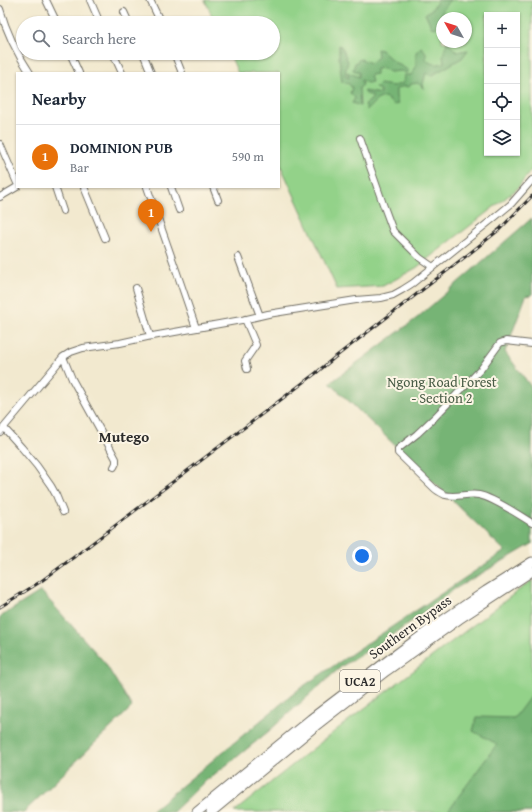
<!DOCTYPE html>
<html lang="en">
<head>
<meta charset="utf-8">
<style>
	:root { --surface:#fff; --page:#f6f6f7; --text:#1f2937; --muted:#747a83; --line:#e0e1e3; --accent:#d1495b }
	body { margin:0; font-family:"Gentium Book Plus",serif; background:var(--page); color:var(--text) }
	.controls { position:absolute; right:12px; top:12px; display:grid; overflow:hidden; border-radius:0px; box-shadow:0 1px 3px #0004 }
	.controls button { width:36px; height:36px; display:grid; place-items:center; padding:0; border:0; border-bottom:1px solid var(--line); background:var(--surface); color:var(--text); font:20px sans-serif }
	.compass { position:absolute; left:436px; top:12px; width:36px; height:36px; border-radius:50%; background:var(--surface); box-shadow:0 1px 3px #0004; rotate:309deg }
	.you { position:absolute; left:362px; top:556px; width:14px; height:14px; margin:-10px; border:3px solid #fff; border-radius:50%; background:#1a73e8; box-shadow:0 0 0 6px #1a73e833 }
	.badge { display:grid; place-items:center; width:26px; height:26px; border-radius:50%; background:var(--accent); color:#fff; font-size:13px; font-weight:700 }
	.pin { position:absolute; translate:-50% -33px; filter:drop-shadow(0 1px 2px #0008) }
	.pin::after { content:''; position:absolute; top:21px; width:14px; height:12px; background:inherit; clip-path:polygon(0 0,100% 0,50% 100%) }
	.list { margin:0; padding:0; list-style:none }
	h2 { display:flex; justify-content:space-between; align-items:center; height:52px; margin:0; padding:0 16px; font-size:17px }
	h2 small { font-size:13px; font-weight:400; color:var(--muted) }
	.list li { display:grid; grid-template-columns:26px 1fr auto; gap:12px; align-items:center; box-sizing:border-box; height:64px; padding:0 16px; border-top:1px solid var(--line) }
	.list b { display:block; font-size:15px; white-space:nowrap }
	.list p { margin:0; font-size:13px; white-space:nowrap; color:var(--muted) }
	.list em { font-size:13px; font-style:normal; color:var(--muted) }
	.icon { flex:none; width:22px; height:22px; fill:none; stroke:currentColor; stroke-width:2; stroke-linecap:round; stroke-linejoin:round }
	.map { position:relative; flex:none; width:532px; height:812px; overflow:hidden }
	.search { position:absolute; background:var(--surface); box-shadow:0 1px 3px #0004; left:16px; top:16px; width:264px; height:44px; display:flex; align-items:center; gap:10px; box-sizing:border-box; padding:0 14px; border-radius:22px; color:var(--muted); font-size:15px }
	.panel { position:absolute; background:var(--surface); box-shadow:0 1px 3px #0004; left:16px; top:72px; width:264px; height:116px; border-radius:0px }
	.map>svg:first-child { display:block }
	.green { fill:#93d289; stroke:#5f7e5a; fill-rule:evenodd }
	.forest { fill:#76b475; stroke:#507050 }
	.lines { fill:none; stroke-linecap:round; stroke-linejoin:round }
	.minor-casing { stroke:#716e64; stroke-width:8 }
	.highway-casing { stroke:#716e64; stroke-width:11 }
	.minor { stroke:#fff; stroke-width:6 }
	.highway { stroke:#fff; stroke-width:9 }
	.rail-casing { stroke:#2b2b2b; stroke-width:3 }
	.rail { stroke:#fcf5e5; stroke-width:1.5; stroke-dasharray:4.5; stroke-linecap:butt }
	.labels { text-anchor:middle; stroke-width:4; stroke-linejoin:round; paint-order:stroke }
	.shield { fill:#fcf5e5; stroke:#6a6863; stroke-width:1 }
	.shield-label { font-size:13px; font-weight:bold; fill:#2b2b2b }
	.park-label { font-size:14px; fill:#4a5d47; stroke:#fcf5e5 }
	.street-label { font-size:14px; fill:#2b2b2b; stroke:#fcf5e5 }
	.neighbourhood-label { font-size:15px; font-weight:bold; fill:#2b2b2b; stroke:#fcf5e5 }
</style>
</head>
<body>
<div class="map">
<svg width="532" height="812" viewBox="0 0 532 812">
	<rect width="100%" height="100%" fill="#fcf5e5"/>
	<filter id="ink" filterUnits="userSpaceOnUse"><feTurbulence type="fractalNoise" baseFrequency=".025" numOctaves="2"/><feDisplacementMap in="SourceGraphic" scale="8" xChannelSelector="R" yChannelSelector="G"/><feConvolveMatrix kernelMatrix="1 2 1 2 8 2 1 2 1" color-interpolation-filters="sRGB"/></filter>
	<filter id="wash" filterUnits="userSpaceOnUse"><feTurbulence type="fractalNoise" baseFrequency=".012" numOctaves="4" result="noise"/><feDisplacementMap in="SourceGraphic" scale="16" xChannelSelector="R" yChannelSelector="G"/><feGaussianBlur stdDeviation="0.9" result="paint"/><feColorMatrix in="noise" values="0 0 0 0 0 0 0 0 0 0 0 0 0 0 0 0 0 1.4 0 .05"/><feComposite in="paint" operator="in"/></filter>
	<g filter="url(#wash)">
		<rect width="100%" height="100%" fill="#f2e9cf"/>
		<path class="green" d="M 205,0 L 532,0 L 532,169 L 517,189 L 416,268 L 383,286 L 337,289 L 279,162 L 279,73 L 238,73 L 229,53 L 273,53 L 273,23 L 215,23 ZM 487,15 L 517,15 L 517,153 L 487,153 ZM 442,18 L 466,18 L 466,42 L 442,42 Z
			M 532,580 L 532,812 L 234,812 L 340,727 Z"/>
		<path class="forest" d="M 438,0 L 450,0 C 443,9 439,17 436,28 L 431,27 L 429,21 L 425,14 L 433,8 Z
			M 447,42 L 457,52 L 461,51 L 468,50 L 462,58 L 431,76 L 426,73 L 423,84 L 424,89 L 418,83 L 411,84 L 409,87 L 404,86 L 396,89 L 396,96 L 398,104 L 394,105 L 385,97 C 375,99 374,103 367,110 L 365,104 L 370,101 L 373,96 L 366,94 L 364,91 L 380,94 L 380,90 L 375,88 L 379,84 L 394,86 L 403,83 L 404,75 L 411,75 L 416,67 L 416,52 L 421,47 C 426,51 427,53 426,60 C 433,65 436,65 444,63 L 443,55 Z
			M 339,45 L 342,47 L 348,62 L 346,69 L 345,76 L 349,78 L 347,72 L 359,77 L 359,72 L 353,70 L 355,63 L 360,59 L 371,63 L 378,57 L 377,49 L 381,50 L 394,62 L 408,70 L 407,73 L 401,71 L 390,72 L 383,68 L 376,69 L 376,74 L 370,75 L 372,82 L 367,83 L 361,80 L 363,85 L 359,88 L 360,106 L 352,103 L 355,98 L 350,93 L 352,88 L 349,84 L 342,82 L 339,58 Z
			M 532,218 L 532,295 L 526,296 L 505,352 L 532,388 L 532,544 L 453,590 L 389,638 L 342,666 L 269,731 L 237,757 L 203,783 L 173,812 L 150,812 L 299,689 L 505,551 L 330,383 L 417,318 Z
			M 41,591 L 105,663 L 132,707 L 24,812 L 0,812 L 0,617 Z
			M 532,694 L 532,812 L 447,812 L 497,744 L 473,731 L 477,717 L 514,718 Z"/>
	</g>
	<g filter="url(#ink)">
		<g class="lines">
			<g class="minor-casing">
				<path id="minor" d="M 46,0 L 57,23
					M 90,0 L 100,23
					M 150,0 L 161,23
					M 0,9 C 7,34 16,52 30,73
					M 124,12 L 129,23
					M 70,53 L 79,73
					M 113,53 L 122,73
					M 143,53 L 151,73
					M 174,53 L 182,73
					M 360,138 L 383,204 L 393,231 L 420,258 L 433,267
					M 0,144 L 17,183
					M 55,187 L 63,211
					M 84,187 L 105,238
					M 147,187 L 175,267 L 196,328
					M 171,187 L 179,210
					M 213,187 L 218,200
					M 0,197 L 17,187
					M 238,257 L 260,316
					M 136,288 L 150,336
					M 245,319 L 256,345 L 245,361 L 247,369
					M 532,344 L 506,341 L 500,343 L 481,369 L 435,417 L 417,434 L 398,449 L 398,453 L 434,488 C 437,491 441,493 445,495 C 455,498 468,493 479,495 C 494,498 519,515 532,523
					M 63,357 L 72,379 L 109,446 L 116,459 L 116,463 L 114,467
					M 4,428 L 22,448 L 37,466 L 51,486 L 56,495 L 63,512
					M 0,432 L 63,357 L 71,352 L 83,348 L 120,343 L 147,337 L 247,319 L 268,314 L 356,300 L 381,298 L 393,295 L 402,290 L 413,283 L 494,218 L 511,204 L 532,180"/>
			</g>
			<g class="highway-casing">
				<path id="highway" d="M 197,812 L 311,719 L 394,656 L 436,625 L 486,591 L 532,562
					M 211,812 L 314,727 L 386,671 L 459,619 L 532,571"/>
			</g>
			<use href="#minor" class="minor"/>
			<use href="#highway" class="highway"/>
			<g class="rail-casing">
				<path id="rail" d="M 0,607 L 40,582 L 74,557 L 316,373 L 334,358 L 470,253 L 500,229 L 532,196"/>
			</g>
			<use href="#rail" class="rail"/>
		</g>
	</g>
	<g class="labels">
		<rect class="shield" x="340" y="670" width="40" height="22" rx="3"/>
		<g class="shield-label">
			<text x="360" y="686">UCA2</text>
		</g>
		<g class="park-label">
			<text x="442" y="387">Ngong Road Forest<tspan x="442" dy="16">- Section 2</tspan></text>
		</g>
		<g class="street-label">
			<text transform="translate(410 627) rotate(-36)" y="5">Southern Bypass</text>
		</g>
		<g class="neighbourhood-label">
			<text x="124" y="442">Mutego</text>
		</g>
	</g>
</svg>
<div class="controls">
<button>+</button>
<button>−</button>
<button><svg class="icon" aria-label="locate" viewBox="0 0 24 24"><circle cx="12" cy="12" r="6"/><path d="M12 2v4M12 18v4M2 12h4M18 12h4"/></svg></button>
<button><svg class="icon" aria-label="layers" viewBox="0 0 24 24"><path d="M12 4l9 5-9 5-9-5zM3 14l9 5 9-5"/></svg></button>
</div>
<svg class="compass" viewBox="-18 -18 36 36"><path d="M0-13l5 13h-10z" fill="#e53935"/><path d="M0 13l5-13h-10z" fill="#747a83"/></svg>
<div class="you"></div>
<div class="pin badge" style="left:151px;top:232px;background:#e8710a">1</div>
<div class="search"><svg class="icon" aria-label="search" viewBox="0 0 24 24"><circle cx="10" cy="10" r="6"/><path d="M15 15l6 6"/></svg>Search here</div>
<section class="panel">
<h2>Nearby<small></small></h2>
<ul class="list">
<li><span class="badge" style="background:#e8710a">1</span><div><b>DOMINION PUB</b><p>Bar</p></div><em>590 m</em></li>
</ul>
</section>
</div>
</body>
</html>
